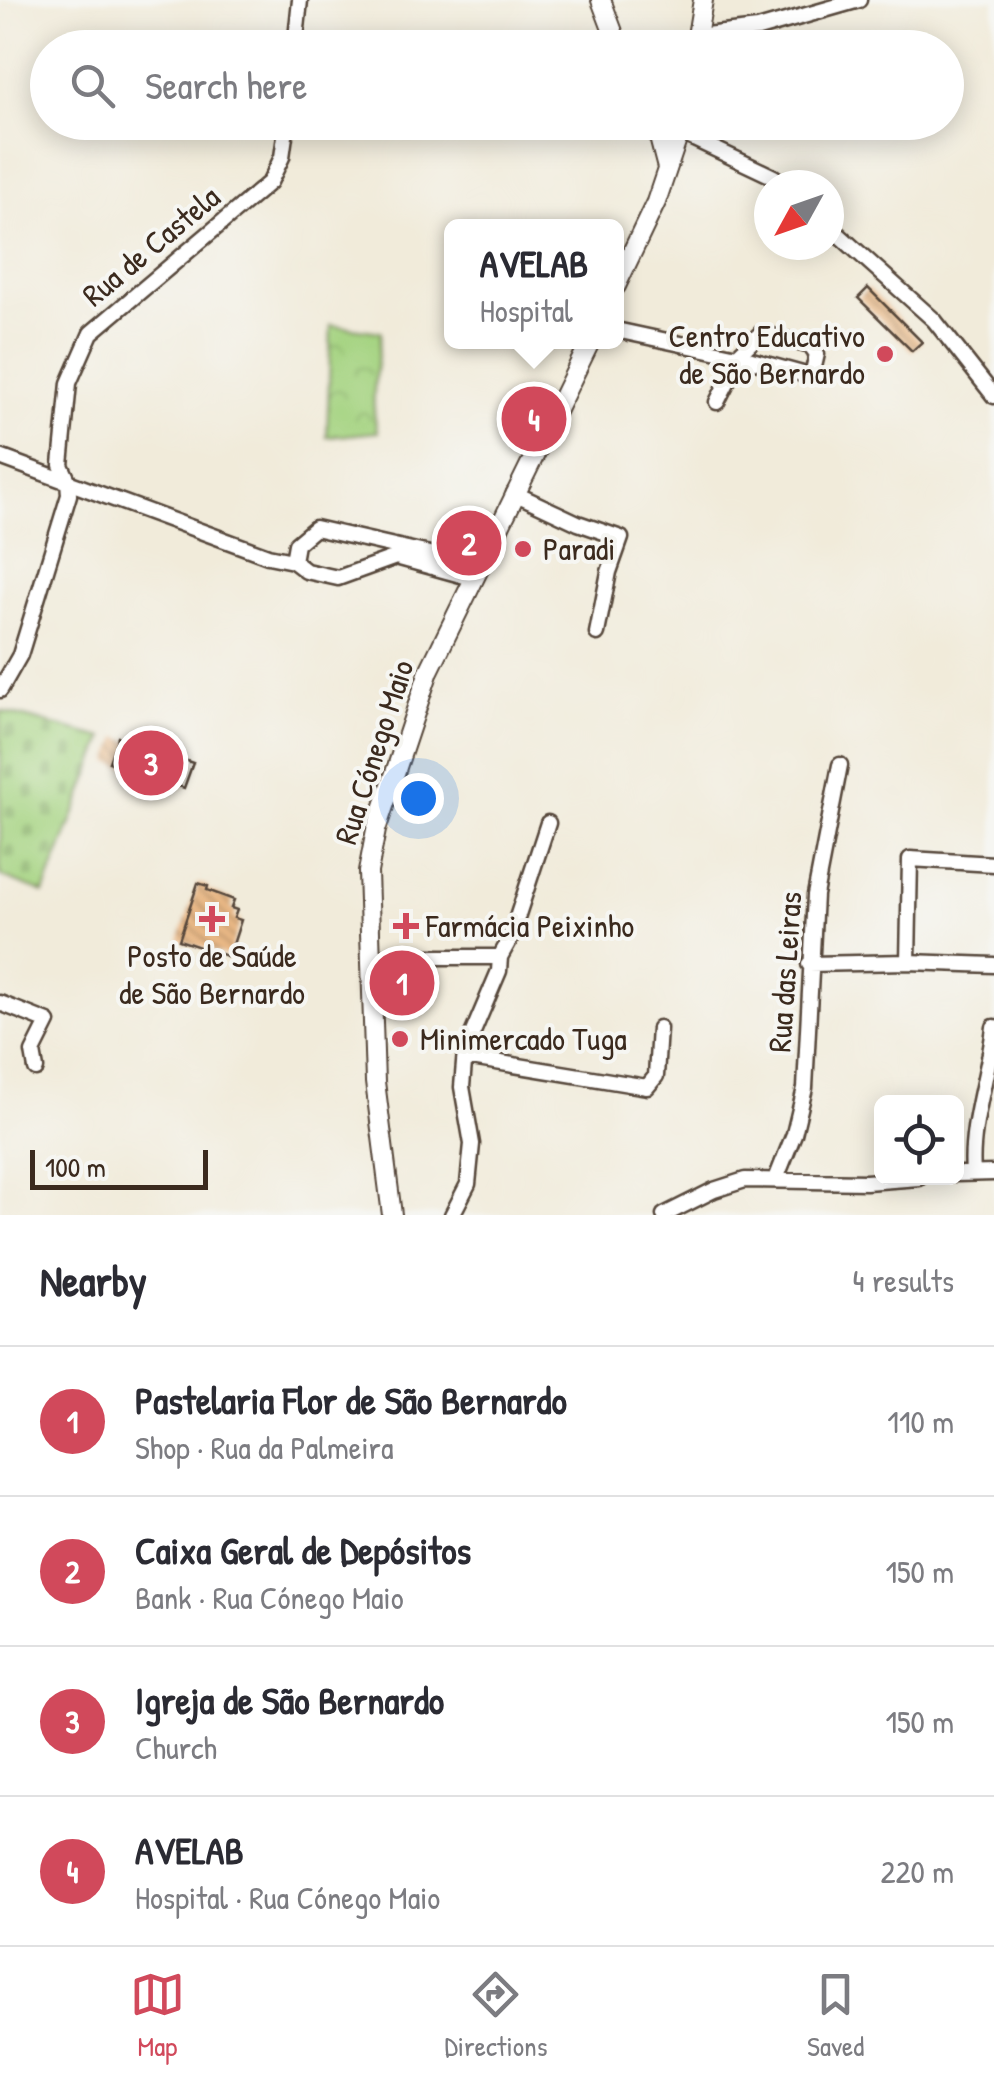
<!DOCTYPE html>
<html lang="en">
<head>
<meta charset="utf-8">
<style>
	:root { --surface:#fff; --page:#f2f2f3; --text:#2b2b33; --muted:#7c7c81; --line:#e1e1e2; --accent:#d1495b }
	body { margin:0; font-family:"Patrick Hand",sans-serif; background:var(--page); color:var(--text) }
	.controls { position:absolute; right:30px; bottom:30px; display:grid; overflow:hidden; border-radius:15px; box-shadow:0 5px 25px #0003 }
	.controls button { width:90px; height:90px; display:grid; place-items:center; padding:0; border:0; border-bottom:2px solid var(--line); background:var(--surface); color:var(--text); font:50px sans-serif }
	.compass { position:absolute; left:754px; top:170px; width:90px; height:90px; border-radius:50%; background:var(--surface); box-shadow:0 5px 25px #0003; rotate:230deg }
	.scale { position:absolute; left:30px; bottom:25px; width:178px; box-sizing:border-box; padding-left:10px; border:5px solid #3b2a1e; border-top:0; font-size:28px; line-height:35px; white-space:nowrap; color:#3b2a1e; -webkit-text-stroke:8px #f6f6f2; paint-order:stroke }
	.you { position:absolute; left:418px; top:798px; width:35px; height:35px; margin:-25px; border:8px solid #fff; border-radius:50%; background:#1a73e8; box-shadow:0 0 0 15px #1a73e833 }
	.badge { display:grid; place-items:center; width:65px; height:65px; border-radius:50%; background:var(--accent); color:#fff; font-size:32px; font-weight:700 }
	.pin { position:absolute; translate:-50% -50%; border:5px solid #fff; box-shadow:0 2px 10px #0006 }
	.popup { position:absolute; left:444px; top:219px; width:180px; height:130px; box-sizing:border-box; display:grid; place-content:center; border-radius:15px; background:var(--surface); filter:drop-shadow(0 2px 8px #0005); font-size:32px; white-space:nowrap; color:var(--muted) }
	.popup b { font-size:38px; color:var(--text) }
	.popup::after { content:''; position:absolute; left:50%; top:100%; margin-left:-20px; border:20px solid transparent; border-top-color:var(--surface) }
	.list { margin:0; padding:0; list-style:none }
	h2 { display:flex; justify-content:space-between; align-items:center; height:130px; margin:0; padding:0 40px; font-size:42px }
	h2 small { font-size:32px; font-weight:400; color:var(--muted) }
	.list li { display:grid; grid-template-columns:65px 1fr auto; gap:30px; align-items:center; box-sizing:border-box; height:150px; padding:0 40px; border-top:2px solid var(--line) }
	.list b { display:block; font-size:38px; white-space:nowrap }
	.list p { margin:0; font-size:32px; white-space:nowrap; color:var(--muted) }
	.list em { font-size:32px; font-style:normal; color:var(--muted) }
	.icon { flex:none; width:55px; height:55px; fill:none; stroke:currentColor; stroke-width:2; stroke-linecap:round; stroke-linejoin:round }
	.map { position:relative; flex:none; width:994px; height:1215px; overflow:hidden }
	.search { position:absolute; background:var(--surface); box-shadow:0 5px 25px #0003; left:30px; right:30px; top:30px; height:110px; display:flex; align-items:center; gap:25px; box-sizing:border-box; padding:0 35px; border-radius:55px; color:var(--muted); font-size:38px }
	.sheet { height:730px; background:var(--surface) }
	nav { display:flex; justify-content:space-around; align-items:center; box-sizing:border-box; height:140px; border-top:2px solid var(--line); background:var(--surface); font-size:28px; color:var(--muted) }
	nav a { display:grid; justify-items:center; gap:5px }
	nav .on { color:var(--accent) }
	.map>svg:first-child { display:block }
	.cemetery { fill:url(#cemetery-stones); stroke:#707e4f; stroke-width:2.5 }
	.park { fill:url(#park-crowns); stroke:#707e4f; stroke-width:2.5 }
	.building { fill:url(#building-back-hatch) }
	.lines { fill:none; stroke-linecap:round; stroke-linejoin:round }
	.minor-casing { stroke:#56473a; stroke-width:19 }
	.major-casing { stroke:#56473a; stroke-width:22 }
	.minor { stroke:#fff; stroke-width:14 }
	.major { stroke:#fff; stroke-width:18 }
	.poi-dot { fill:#d1495b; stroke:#f6f6f2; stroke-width:4 }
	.labels { text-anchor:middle; stroke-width:8; stroke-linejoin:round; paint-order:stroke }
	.street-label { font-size:32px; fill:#3b2a1e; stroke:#f6f6f2 }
	.poi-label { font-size:32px; fill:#3b2a1e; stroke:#f6f6f2; text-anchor:start }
</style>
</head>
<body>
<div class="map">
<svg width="994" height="1215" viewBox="0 0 994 1215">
	<defs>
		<pattern id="cemetery-stones" width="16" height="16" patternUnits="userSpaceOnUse" patternTransform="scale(2.5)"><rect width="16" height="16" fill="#a4d380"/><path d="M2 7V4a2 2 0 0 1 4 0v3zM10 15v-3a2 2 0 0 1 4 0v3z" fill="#8eb56e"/></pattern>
		<pattern id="park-crowns" width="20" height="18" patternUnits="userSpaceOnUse" patternTransform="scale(2.5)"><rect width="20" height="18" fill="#a4d380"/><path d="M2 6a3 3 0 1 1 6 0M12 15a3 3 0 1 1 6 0" fill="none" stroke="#8eb56e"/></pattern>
		<pattern id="building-back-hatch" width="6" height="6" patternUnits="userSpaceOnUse" patternTransform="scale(2.5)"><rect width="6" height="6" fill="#e8b785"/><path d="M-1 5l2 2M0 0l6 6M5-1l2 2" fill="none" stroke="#bd956c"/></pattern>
	</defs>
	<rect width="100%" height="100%" fill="#f6f6f2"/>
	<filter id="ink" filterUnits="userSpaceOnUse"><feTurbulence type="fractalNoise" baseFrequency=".01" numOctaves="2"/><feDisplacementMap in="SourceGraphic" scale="20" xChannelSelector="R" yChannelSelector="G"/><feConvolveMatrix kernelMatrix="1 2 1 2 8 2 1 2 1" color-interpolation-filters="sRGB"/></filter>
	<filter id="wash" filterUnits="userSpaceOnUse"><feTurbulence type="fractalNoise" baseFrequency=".0048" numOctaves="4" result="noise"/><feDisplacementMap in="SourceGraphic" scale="40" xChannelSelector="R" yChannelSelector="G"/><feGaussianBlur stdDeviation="2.25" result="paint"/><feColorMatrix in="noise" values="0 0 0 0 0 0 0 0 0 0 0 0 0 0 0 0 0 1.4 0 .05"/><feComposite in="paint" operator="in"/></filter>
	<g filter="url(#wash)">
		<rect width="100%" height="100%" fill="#f1ebda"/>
		<path class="cemetery" d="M 1,711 L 104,738 L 44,893 L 0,876 Z"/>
		<path class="park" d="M 331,325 L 381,332 C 378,363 368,402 378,432 L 327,437 Z"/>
		<g id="blocks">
			<path class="building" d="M 868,288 L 922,342 L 912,351 L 858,298 Z
				M 118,737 L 193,763 L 184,788 L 109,762 Z
				M 198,883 L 208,886 L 207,890 L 234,900 L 231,908 L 237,910 L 234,918 L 241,920 L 229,957 L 179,940 Z"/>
		</g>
	</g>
	<g filter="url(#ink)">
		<use href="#blocks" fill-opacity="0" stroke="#56473a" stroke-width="2.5"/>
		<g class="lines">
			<g class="minor-casing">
				<path id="minor" d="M 697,36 L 758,29 L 859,0
					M 295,48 L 300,0
					M 681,133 L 774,177 L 783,185
					M 829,226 L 934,320 L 994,396
					M 616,330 L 737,356 L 806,375 L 813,371 L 817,354 L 811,346 L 761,333 L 737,356 L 736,365 L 717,402
					M 0,457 L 268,556 L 293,561 L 306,571 L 338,578 L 396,557 L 472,578
					M 514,493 L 578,523 L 621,538 L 609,572 L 597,633
					M 293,561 L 296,544 L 315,528 L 478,565
					M 0,690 L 20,655 L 69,495 L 68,480 L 61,465 L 69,383 L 91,333 L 270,182 L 282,157 L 287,122
					M 372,957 L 500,957
					M 908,962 L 910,859 L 994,864
					M 809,964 L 908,962 L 994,965
					M 0,1003 L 48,1022 L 33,1052 L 36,1069
					M 465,1057 L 647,1087 L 656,1076 L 659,1028
					M 973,1173 C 969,1125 989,1075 994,1027
					M 956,1174 L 994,1173
					M 776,1179 L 794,1134 L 805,1088 L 815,895 L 840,765
					M 452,1215 L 468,1184 L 472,1144 L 462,1087 L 465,1051 L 499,971 L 500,957 L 510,939 L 548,823
					M 664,1215 L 714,1190 L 745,1180 L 866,1182 L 919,1178"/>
			</g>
			<g class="major-casing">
				<path id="major" d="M 601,0 L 619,48
					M 695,48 L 703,0
					M 655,122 L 667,168
					M 616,286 L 656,202 L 683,122
					M 392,1215 L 375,1082 L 368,872 L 376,830 L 429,671 L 590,342"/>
			</g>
			<use href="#minor" class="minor"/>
			<use href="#major" class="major"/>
		</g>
	</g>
	<g class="poi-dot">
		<circle cx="885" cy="354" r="10"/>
		<circle cx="523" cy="549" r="10"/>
		<path d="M207 904h10v10h10v10h-10v10h-10v-10h-10v-10h10z"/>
		<path d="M401 911h10v10h10v10h-10v10h-10v-10h-10v-10h10z"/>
		<circle cx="400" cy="1039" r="10"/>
	</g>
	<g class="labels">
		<g class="street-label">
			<text transform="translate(151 246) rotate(-40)" y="11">Rua de Castela</text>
			<text transform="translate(374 752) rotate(-72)" y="11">Rua Cónego Maio</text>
			<text transform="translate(785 972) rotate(-86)" y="11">Rua das Leiras</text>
		</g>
		<g class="poi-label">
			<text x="865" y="347" text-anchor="end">Centro Educativo<tspan x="865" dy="37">de São Bernardo</tspan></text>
			<text x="543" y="560">Paradi</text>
			<text x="426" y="937">Farmácia Peixinho</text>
			<text x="212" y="967" text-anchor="middle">Posto de Saúde<tspan x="212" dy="37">de São Bernardo</tspan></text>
			<text x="420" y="1050">Minimercado Tuga</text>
		</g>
	</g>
</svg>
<div class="controls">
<button><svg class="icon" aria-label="locate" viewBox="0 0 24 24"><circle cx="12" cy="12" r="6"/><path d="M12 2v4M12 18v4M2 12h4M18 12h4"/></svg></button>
</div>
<svg class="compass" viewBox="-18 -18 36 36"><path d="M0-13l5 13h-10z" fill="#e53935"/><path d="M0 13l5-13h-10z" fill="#7c7c81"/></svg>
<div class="scale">100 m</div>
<div class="you"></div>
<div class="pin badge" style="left:402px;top:983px">1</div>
<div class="pin badge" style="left:469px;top:543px">2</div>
<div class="pin badge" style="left:151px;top:763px">3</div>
<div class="pin badge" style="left:534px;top:419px">4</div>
<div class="popup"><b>AVELAB</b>Hospital</div>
<div class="search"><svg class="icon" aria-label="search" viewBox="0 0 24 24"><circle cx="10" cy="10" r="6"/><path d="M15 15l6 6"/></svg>Search here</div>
</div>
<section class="sheet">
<h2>Nearby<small>4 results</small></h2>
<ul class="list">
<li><span class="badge">1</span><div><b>Pastelaria Flor de São Bernardo</b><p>Shop · Rua da Palmeira</p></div><em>110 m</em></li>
<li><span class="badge">2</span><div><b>Caixa Geral de Depósitos</b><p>Bank · Rua Cónego Maio</p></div><em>150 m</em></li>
<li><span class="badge">3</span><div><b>Igreja de São Bernardo</b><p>Church</p></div><em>150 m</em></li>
<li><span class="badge">4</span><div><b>AVELAB</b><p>Hospital · Rua Cónego Maio</p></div><em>220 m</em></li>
</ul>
</section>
<nav>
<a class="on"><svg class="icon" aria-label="map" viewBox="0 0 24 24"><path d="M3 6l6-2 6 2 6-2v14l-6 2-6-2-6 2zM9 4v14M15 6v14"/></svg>Map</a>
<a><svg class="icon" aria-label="directions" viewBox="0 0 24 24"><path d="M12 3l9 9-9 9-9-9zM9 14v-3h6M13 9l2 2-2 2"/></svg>Directions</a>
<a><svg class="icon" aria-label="saved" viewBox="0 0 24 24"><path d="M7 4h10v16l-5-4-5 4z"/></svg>Saved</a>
</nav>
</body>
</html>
